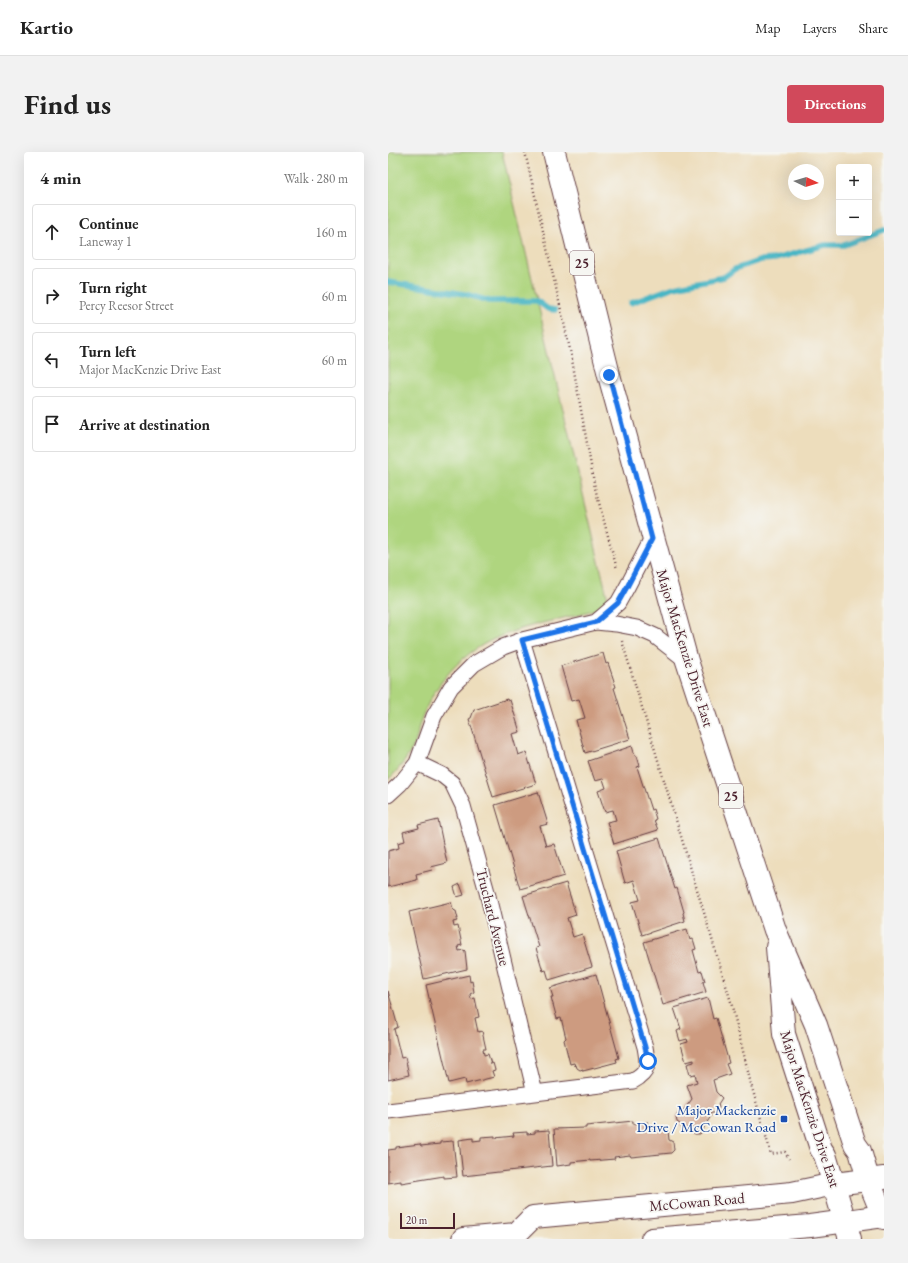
<!DOCTYPE html>
<html lang="en">
<head>
<meta charset="utf-8">
<style>
	:root { --surface:#fff; --page:#f2f2f2; --text:#222; --muted:#767676; --line:#e0e0e0; --accent:#d1495b }
	body { margin:0; font-family:"EB Garamond",serif; background:var(--page); color:var(--text) }
	.controls { position:absolute; right:12px; top:12px; display:grid; overflow:hidden; border-radius:4px; box-shadow:0 4px 16px #0002 }
	.controls button { width:36px; height:36px; display:grid; place-items:center; padding:0; border:0; border-bottom:1px solid var(--line); background:var(--surface); color:var(--text); font:20px sans-serif }
	.compass { position:absolute; left:400px; top:12px; width:36px; height:36px; border-radius:50%; background:var(--surface); box-shadow:0 4px 16px #0002; rotate:94deg }
	.scale { position:absolute; left:12px; bottom:10px; width:55px; box-sizing:border-box; padding-left:4px; border:2px solid #4a1f2b; border-top:0; font-size:11px; line-height:14px; white-space:nowrap; color:#4a1f2b; -webkit-text-stroke:3px #f6f6f2; paint-order:stroke }
	.stop { position:absolute; width:12px; height:12px; margin:-9px; border:3px solid #1a73e8; border-radius:50%; background:#fff }
	.stop.end { background:#1a73e8; border-color:#fff; box-shadow:0 1px 4px #0008 }
	.list { margin:0; padding:0; list-style:none }
	h2 { display:flex; justify-content:space-between; align-items:center; height:52px; margin:0; padding:0 16px; font-size:17px }
	h2 small { font-size:13px; font-weight:400; color:var(--muted) }
	.list li { display:grid; grid-template-columns:26px 1fr auto; gap:12px; align-items:center; box-sizing:border-box; height:56px; margin:0 8px 8px; padding:0 8px; border:1px solid var(--line); border-radius:4px }
	.list b { display:block; font-size:15px; white-space:nowrap }
	.list p { margin:0; font-size:13px; white-space:nowrap; color:var(--muted) }
	.list em { font-size:13px; font-style:normal; color:var(--muted) }
	.icon { flex:none; width:22px; height:22px; fill:none; stroke:currentColor; stroke-width:2; stroke-linecap:round; stroke-linejoin:round }
	.map { position:relative; flex:none; width:496px; height:1087px; overflow:hidden; border-radius:4px }
	header { display:flex; align-items:center; gap:24px; box-sizing:border-box; height:56px; padding:0 20px; background:var(--surface); border-bottom:1px solid var(--line) }
	header strong { font-size:19px }
	nav { display:flex; gap:22px; margin-inline-start:auto; font-size:14px }
	.intro { display:flex; align-items:center; justify-content:space-between; box-sizing:border-box; height:96px; padding:0 24px }
	h1 { margin:0; font-size:28px }
	.button { padding:10px 18px; border-radius:4px; background:var(--accent); color:#fff; font-size:14px; font-weight:700 }
	main { display:flex; gap:24px; padding:0 24px }
	aside { flex:1; background:var(--surface); border-radius:4px; box-shadow:0 4px 16px #0002 }
	.map>svg:first-child { display:block }
	.green { fill:#afd57f; stroke:#7c7a55 }
	.lines { fill:none; stroke-linecap:round; stroke-linejoin:round }
	.stream { stroke:#4ab6c5; stroke-width:5.5 }
	.building { fill:#cd9b80 }
	.minor-casing { stroke:#623c41; stroke-width:17 }
	.secondary-casing { stroke:#623c41; stroke-width:24 }
	.primary-casing { stroke:#623c41; stroke-width:24 }
	.path { stroke:#623c41; stroke-width:2.5; stroke-dasharray:1 3; stroke-linecap:butt }
	.minor { stroke:#fff; stroke-width:15 }
	.secondary { stroke:#fff; stroke-width:22 }
	.primary { stroke:#fff; stroke-width:22 }
	.route { stroke:#1a73e8; stroke-width:5 }
	.transit-dot { fill:#1a4fb4; stroke:#f6f6f2; stroke-width:1.5 }
	.labels { text-anchor:middle; stroke-width:3.5; stroke-linejoin:round; paint-order:stroke }
	.shield { fill:#f6f6f2; stroke:#7e6067; stroke-width:1 }
	.shield-label { font-size:14px; font-weight:bold; fill:#4a1f2b }
	.street-label { font-size:15px; fill:#4a1f2b; stroke:#f6f6f2 }
	.transit-label { font-size:15px; fill:#164399; stroke:#f6f6f2; text-anchor:end }
</style>
</head>
<body>
<header>
<strong>Kartio</strong>
<nav><a>Map</a><a>Layers</a><a>Share</a></nav>
</header>
<div class="intro"><h1>Find us</h1><a class="button">Directions</a></div>
<main>
<aside>
<h2>4 min<small>Walk · 280 m</small></h2>
<ul class="list">
<li><svg class="icon" aria-label="ahead" viewBox="0 0 24 24"><path d="M12 20V5M6 11l6-6 6 6"/></svg><div><b>Continue</b><p>Laneway 1</p></div><em>160 m</em></li>
<li><svg class="icon" aria-label="right" viewBox="0 0 24 24"><path d="M7 20v-9h11M14 6l5 5-5 5"/></svg><div><b>Turn right</b><p>Percy Reesor Street</p></div><em>60 m</em></li>
<li><svg class="icon" aria-label="left" viewBox="0 0 24 24"><path d="M17 20v-9H6M10 6l-5 5 5 5"/></svg><div><b>Turn left</b><p>Major MacKenzie Drive East</p></div><em>60 m</em></li>
<li><svg class="icon" aria-label="arrive" viewBox="0 0 24 24"><path d="M6 21V4h12l-3 4 3 4H6"/></svg><div><b>Arrive at destination</b></div></li>
</ul>
</aside>
<div class="map">
<svg width="496" height="1087" viewBox="0 0 496 1087">
	<rect width="100%" height="100%" fill="#f6f6f2"/>
	<filter id="ink" filterUnits="userSpaceOnUse"><feTurbulence type="fractalNoise" baseFrequency=".025" numOctaves="2"/><feDisplacementMap in="SourceGraphic" scale="8" xChannelSelector="R" yChannelSelector="G"/><feConvolveMatrix kernelMatrix="1 2 1 2 8 2 1 2 1" color-interpolation-filters="sRGB"/></filter>
	<filter id="wash" filterUnits="userSpaceOnUse"><feTurbulence type="fractalNoise" baseFrequency=".012" numOctaves="4" result="noise"/><feDisplacementMap in="SourceGraphic" scale="16" xChannelSelector="R" yChannelSelector="G"/><feGaussianBlur stdDeviation="0.9" result="paint"/><feColorMatrix in="noise" values="0 0 0 0 0 0 0 0 0 0 0 0 0 0 0 0 0 1.4 0 .05"/><feComposite in="paint" operator="in"/></filter>
	<g filter="url(#wash)">
		<rect width="100%" height="100%" fill="#edddbc"/>
		<path class="green" d="M 0,0 L 114,0 L 221,452 C 205,459 189,463 171,467 C 120,479 82,489 50,535 C 43,545 36,559 32,571 C 30,576 30,583 28,588 C 22,604 11,617 0,628 Z"/>
		<g class="lines">
			<path class="stream" d="M 0,130 L 77,142 L 101,149 L 149,149 L 160,157 L 167,158
				M 243,151 L 286,135 L 336,125 L 347,117 L 373,108 L 387,107 L 437,93 L 456,93 L 496,78"/>
		</g>
		<g id="blocks">
			<path class="building" d="M 215,501 L 218,512 L 220,511 L 228,535 L 226,536 L 242,587 L 197,601 L 188,568 L 197,566 L 191,547 L 183,549 L 173,514 Z
				M 119,547 L 120,549 L 122,548 L 132,580 L 124,582 L 130,603 L 138,600 L 148,632 L 105,645 L 81,567 L 83,566 L 86,558 Z
				M 244,594 L 247,604 L 249,604 L 252,614 L 249,615 L 263,658 L 265,657 L 268,667 L 266,668 L 270,678 L 226,692 L 219,670 L 228,668 L 225,658 L 217,660 L 210,639 L 218,636 L 215,627 L 207,629 L 200,609 Z
				M 150,640 L 160,672 L 152,674 L 158,694 L 166,692 L 176,724 L 132,737 L 107,653 Z
				M 50,668 L 59,711 L 43,715 L 44,718 L 28,722 L 29,728 L 0,735 L 0,699 L 11,696 L 10,691 L 17,689 L 15,680 L 31,676 L 30,673 Z
				M 271,686 L 287,737 L 289,736 L 296,760 L 295,761 L 297,769 L 254,783 L 244,750 L 252,748 L 246,728 L 237,731 L 228,699 Z
				M 178,731 L 188,763 L 179,766 L 185,785 L 194,782 L 204,815 L 161,828 L 158,818 L 155,819 L 148,796 L 151,795 L 135,744 Z
				M 72,732 L 76,743 L 69,745 L 66,735 Z
				M 63,750 L 65,757 L 67,759 L 68,759 L 70,767 L 68,767 L 69,769 L 65,770 L 66,775 L 70,774 L 74,793 L 70,794 L 71,799 L 76,798 L 77,799 L 79,817 L 36,827 L 21,760 Z
				M 299,777 L 302,788 L 305,787 L 308,797 L 305,798 L 311,820 L 314,819 L 317,829 L 315,830 L 318,840 L 275,853 L 256,790 Z
				M 208,822 L 231,906 L 228,907 L 229,910 L 195,919 L 195,917 L 192,918 L 189,916 L 188,913 L 187,914 L 186,911 L 182,912 L 176,888 L 178,886 L 173,866 L 169,867 L 163,845 L 165,845 L 162,836 Z
				M 81,823 L 82,830 L 84,829 L 86,840 L 82,842 L 83,847 L 87,846 L 91,865 L 87,866 L 90,880 L 94,879 L 98,897 L 95,897 L 96,903 L 100,902 L 103,912 L 105,911 L 107,918 L 104,919 L 106,925 L 78,932 L 77,927 L 61,931 L 38,833 Z
				M 0,839 L 10,875 L 6,877 L 13,906 L 17,905 L 21,923 L 0,928 Z
				M 320,846 L 325,867 L 328,866 L 341,911 L 338,912 L 342,922 L 325,928 L 328,940 L 334,946 L 330,952 L 331,956 L 327,961 L 323,961 L 322,963 L 323,964 L 318,972 L 316,971 L 316,976 L 312,982 L 307,982 L 289,970 L 288,965 L 292,959 L 295,959 L 304,947 L 299,933 L 309,930 L 307,922 L 302,923 L 299,912 L 306,910 L 306,908 L 298,910 L 293,892 L 300,890 L 299,887 L 292,889 L 289,879 L 293,877 L 286,856 Z
				M 245,969 L 245,972 L 260,970 L 261,978 L 278,977 L 278,979 L 280,979 L 281,988 L 285,990 L 286,998 L 283,1001 L 243,1005 L 242,1003 L 226,1005 L 227,1007 L 202,1009 L 202,1008 L 183,1010 L 183,1012 L 169,1014 L 166,977 L 198,976 L 198,974 Z
				M 161,978 L 164,1014 L 75,1024 L 71,988 L 85,986 L 85,989 L 93,988 L 93,985 L 107,984 L 107,986 L 126,984 L 125,981 L 139,980 L 139,982 L 147,981 L 147,979 Z
				M 65,989 L 69,1025 L 56,1026 L 56,1024 L 13,1031 L 13,1029 L 0,1031 L 0,998 L 8,997 L 8,995 L 32,992 L 33,994 L 52,992 L 52,990 Z"/>
		</g>
	</g>
	<g filter="url(#ink)">
		<use href="#blocks" fill-opacity="0" stroke="#623c41" stroke-width="1"/>
		<g class="lines">
			<g class="minor-casing">
				<path id="minor" d="M 208,470 L 230,451 L 239,435 L 264,387
					M 29,611 L 54,623 L 64,631 L 75,654 L 99,740 L 147,941
					M 0,643 L 12,632 L 29,611 L 46,564 L 63,535 L 86,512 L 115,495 L 134,488 L 208,470 L 228,472 L 249,476 L 267,484 L 299,509
					M 0,959 L 245,929 C 262,920 260,912 257,895 L 134,488"/>
			</g>
			<g class="secondary-casing">
				<path id="secondary" d="M 75,1087 L 128,1082 L 145,1065 L 404,1041 L 446,1032 L 496,1026
					M 264,1087 L 422,1074 L 496,1064"/>
			</g>
			<g class="primary-casing">
				<path id="primary" d="M 166,0 L 221,223 L 299,509 L 387,778 L 428,873 L 467,992 L 472,999 L 480,1027 L 496,1066
					M 389,795 L 396,882 L 433,997 L 437,1003 L 462,1087"/>
			</g>
			<path class="path" d="M 137,0 L 183,202 L 207,336 L 229,417
				M 234,489 L 343,850 L 363,932 L 383,1002 L 397,1000 L 401,1007"/>
			<use href="#minor" class="minor"/>
			<use href="#secondary" class="secondary"/>
			<use href="#primary" class="primary"/>
		</g>
	</g>
	<g class="lines" filter="url(#ink)">
		<path class="route" d="M 221,223 L 264,387 L 239,435 L 230,451 L 208,470 L 134,488 L 257,895 L 260,909"/>
	</g>
	<rect class="transit-dot" x="392" y="963" width="8" height="8" rx="2"/>
	<g class="labels">
		<g class="shield">
			<rect x="182" y="99" width="24" height="24" rx="3"/>
			<rect x="331" y="632" width="24" height="24" rx="3"/>
		</g>
		<g class="shield-label">
			<text x="194" y="116">25</text>
			<text x="343" y="649">25</text>
		</g>
		<g class="street-label">
			<text transform="translate(297 496) rotate(73)" y="5">Major MacKenzie Drive East</text>
			<text transform="translate(105 765) rotate(76)" y="5">Truchard Avenue</text>
			<text transform="translate(422 957) rotate(72)" y="5">Major MacKenzie Drive East</text>
			<text transform="translate(309 1050) rotate(-5)" y="5">McCowan Road</text>
		</g>
		<g class="transit-label">
			<text x="388" y="963">Major Mackenzie<tspan x="388" dy="17">Drive / McCowan Road</tspan></text>
		</g>
	</g>
</svg>
<div class="controls">
<button>+</button>
<button>−</button>
</div>
<svg class="compass" viewBox="-18 -18 36 36"><path d="M0-13l5 13h-10z" fill="#e53935"/><path d="M0 13l5-13h-10z" fill="#767676"/></svg>
<div class="scale">20 m</div>
<div class="stop" style="left:260px;top:909px"></div>
<div class="stop end" style="left:221px;top:223px"></div>
</div>
</main>
</body>
</html>
